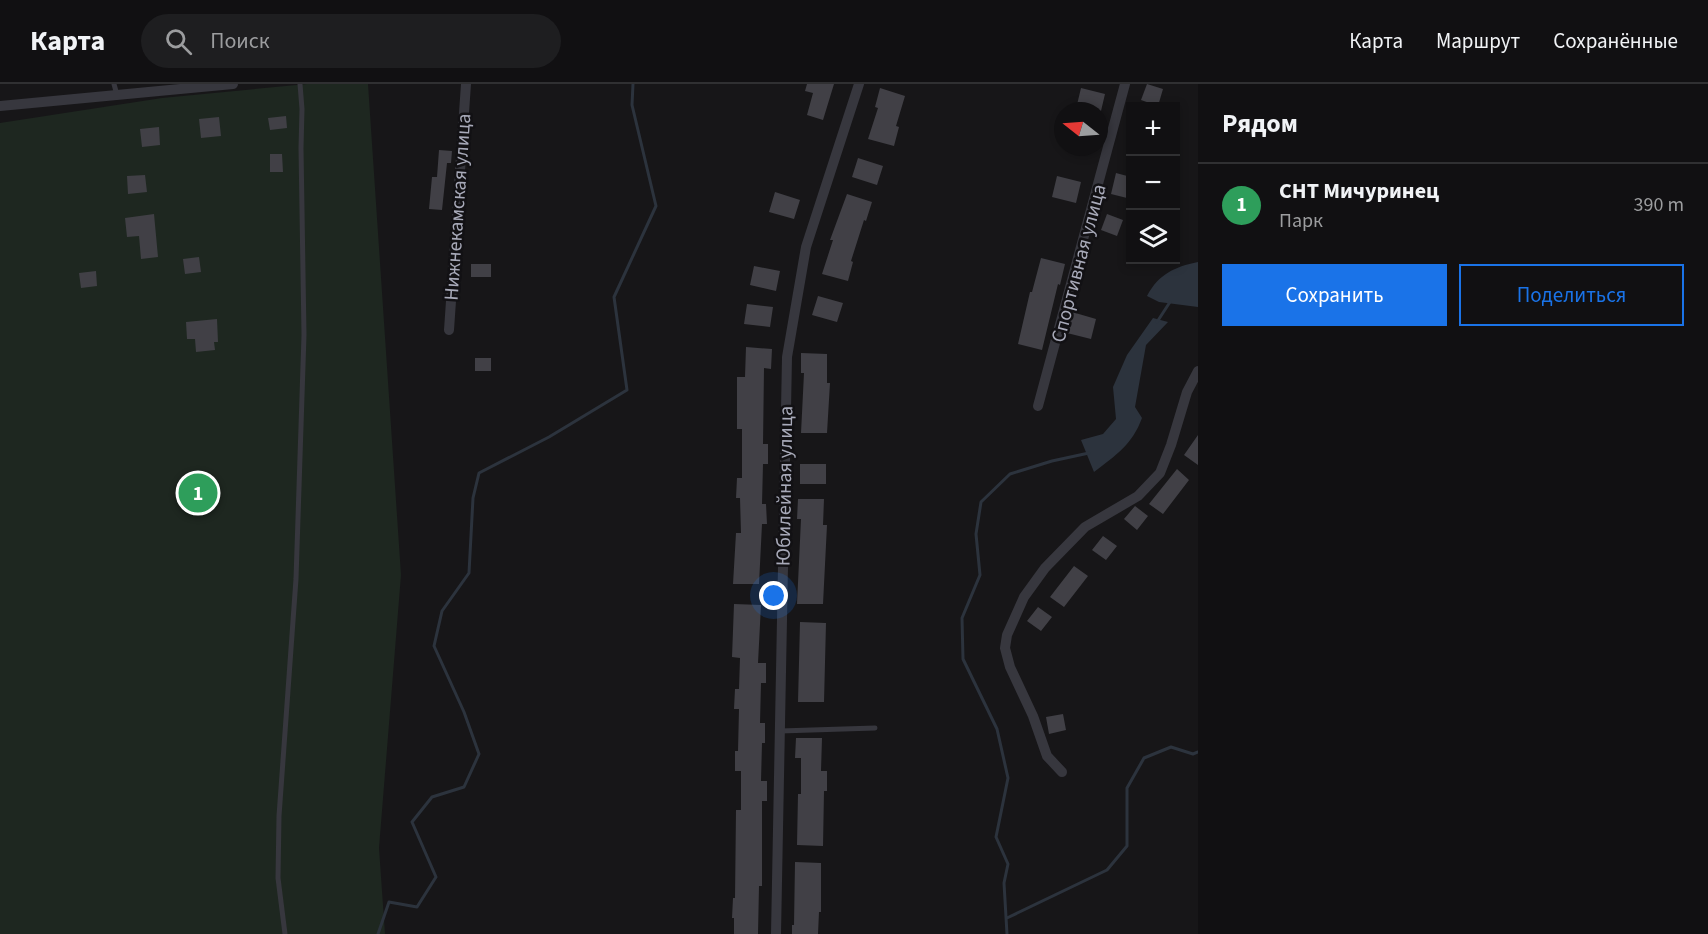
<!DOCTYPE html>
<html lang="ru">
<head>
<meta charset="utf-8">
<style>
	:root { --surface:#111012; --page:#1e1e20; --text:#f1f3f6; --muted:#9c9d9f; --line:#303032; --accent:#1a73e8 }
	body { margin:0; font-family:"Source Sans 3",sans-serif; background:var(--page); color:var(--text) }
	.controls { position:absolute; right:18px; top:18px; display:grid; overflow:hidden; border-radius:0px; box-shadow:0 3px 9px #0003 }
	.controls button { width:54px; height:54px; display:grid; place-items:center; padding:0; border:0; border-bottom:2px solid var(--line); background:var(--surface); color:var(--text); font:30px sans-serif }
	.compass { position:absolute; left:1054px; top:18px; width:54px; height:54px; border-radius:50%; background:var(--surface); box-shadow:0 3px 9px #0003; rotate:287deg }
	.you { position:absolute; left:774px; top:512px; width:21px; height:21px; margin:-15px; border:4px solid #fff; border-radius:50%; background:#1a73e8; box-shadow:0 0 0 9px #1a73e833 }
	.badge { display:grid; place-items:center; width:39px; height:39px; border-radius:50%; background:var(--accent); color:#fff; font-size:20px; font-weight:700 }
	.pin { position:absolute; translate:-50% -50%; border:3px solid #fff; box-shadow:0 2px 6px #0006 }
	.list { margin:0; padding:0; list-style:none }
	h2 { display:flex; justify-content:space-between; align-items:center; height:78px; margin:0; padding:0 24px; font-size:26px }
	h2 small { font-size:20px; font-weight:400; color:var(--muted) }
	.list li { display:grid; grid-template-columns:39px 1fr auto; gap:18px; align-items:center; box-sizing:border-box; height:84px; padding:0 24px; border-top:2px solid var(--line) }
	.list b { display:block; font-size:22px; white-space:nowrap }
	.list p { margin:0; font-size:20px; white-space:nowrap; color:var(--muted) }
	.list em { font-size:20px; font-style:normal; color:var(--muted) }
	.actions { display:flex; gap:12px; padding:18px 24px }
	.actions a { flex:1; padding:14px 0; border:2px solid var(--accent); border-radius:0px; text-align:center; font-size:21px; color:var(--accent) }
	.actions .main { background:var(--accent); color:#fff }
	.icon { flex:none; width:33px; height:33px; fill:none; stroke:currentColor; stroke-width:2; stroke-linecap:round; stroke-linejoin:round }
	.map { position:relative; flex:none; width:1198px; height:850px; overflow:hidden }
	header { display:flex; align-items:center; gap:36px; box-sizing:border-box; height:84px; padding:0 30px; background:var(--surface); border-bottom:2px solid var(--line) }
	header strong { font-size:28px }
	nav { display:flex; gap:33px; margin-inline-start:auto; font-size:21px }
	.search { width:420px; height:54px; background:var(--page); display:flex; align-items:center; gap:15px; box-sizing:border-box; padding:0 21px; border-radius:33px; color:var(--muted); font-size:22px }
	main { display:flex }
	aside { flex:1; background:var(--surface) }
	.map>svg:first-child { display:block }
	.green { fill:#1e2720 }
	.water { fill:#2c333d }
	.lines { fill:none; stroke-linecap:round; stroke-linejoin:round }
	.stream { stroke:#2c333d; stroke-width:3 }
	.building { fill:#414046 }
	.lane { stroke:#37373e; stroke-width:5 }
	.street { stroke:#37373e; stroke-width:10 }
	.labels { text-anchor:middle; stroke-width:5; stroke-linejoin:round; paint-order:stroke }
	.street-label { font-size:20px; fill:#a8aab9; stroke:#121114 }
</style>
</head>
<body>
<header>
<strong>Карта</strong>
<div class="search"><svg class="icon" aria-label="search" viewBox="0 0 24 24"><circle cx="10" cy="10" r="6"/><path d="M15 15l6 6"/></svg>Поиск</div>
<nav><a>Карта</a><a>Маршрут</a><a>Сохранённые</a></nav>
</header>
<main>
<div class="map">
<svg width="1198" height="850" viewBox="0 0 1198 850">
	<rect width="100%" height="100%" fill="#171618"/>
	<path class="green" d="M 307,0 L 368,0 L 401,491 L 379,764 L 385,850 L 0,850 L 0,39 L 162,14 Z"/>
	<path class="water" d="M 1198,178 L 1198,223 L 1159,218 L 1147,212 C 1159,190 1174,183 1198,178 Z
		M 1153,234 L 1168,238 L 1146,261 L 1135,323 L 1142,334 C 1132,361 1116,371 1094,388 L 1081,356 L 1103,350 L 1116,335 L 1113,303 L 1127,271 Z"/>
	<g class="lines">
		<path class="stream" d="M 1157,238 L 1170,218
			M 1007,834 L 1107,786 L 1127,762 L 1127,704 L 1144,674 L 1171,663 L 1193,670 L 1198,668
			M 378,850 L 389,818 L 417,823 L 436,793 L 412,738 L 432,713 L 464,703 L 479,670 L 464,628 L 434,562 L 442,527 L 469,489 L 473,414 L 479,389 L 549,353 L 627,306 L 614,213 L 656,122 L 632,21 L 633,0
			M 1007,850 L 1004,799 L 1008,780 L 996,753 L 1008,694 L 997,645 L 963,575 L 962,534 L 980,491 L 976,450 L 981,418 L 1010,390 L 1052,377 L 1089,369"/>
	</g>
	<path class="building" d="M 807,0 L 834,0 L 823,36 L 807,31 L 813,9 L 805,7 Z
		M 1147,0 L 1163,5 L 1158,22 L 1141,16 Z
		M 880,4 L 905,12 L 896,42 L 899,43 L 894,62 L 868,55 L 878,24 L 875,23 Z
		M 1081,4 L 1105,10 L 1101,27 L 1076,25 Z
		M 286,32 L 287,44 L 270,46 L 268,34 Z
		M 219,33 L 221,52 L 201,54 L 199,35 Z
		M 159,43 L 160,61 L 142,63 L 140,45 Z
		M 439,66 L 452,67 L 451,79 L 447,79 L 442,126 L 429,125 L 432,93 L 437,93 Z
		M 270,70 L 282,70 L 283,88 L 270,88 Z
		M 858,74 L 883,82 L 877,101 L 852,93 Z
		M 1116,89 L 1131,93 L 1131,115 L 1111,110 Z
		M 145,91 L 147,108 L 128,110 L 127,92 Z
		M 1057,92 L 1081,98 L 1076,119 L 1052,113 Z
		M 775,108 L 800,116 L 794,135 L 769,128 Z
		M 847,110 L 872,118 L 866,137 L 864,136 L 851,177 L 853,178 L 848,197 L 822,190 L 833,156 L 830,156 Z
		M 154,130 L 158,173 L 141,175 L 139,152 L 127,153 L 125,134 Z
		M 1107,130 L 1123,136 L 1117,152 L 1101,146 Z
		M 199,173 L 201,188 L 185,190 L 183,175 Z
		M 1041,174 L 1065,180 L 1060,201 L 1058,200 L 1042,266 L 1018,260 L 1030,208 L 1032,208 Z
		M 471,180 L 491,180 L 491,193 L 471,193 Z
		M 754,182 L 780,187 L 776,207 L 750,201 Z
		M 96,187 L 97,202 L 81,204 L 79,189 Z
		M 818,212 L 843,219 L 837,238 L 812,231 Z
		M 747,220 L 773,223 L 770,243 L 744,240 Z
		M 1072,228 L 1096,235 L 1091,255 L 1067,249 Z
		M 217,235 L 218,258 L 214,258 L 215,266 L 196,268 L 195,255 L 187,255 L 186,238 Z
		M 746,263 L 772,265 L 771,285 L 764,284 L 763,360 L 768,360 L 768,380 L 763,380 L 762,420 L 766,420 L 767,440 L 762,440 L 759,500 L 733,500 L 736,449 L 741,449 L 740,414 L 736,414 L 737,394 L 742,394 L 742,345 L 737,345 L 737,293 L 745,293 Z
		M 801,269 L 827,270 L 827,299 L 830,299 L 827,349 L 801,349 L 804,289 L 801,289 Z
		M 475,274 L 491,274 L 491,287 L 475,287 Z
		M 1198,351 L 1198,381 L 1184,371 Z
		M 800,380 L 826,380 L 826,400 L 800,400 Z
		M 1177,385 L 1189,396 L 1163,430 L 1149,420 Z
		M 798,415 L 824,415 L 823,441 L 827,441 L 823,520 L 797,520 L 801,435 L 797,435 Z
		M 1135,422 L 1148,432 L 1137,446 L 1124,435 Z
		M 1103,452 L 1117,462 L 1106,476 L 1092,466 Z
		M 1074,482 L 1088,492 L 1064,523 L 1050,513 Z
		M 734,520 L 761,521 L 758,579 L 766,579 L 766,599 L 761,599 L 760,639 L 765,639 L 765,659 L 762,659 L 761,697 L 767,697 L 767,717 L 762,717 L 762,802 L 759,802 L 758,850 L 734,850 L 734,834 L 732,834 L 733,814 L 735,814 L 736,726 L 741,726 L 741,687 L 735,687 L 735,667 L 738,667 L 739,625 L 734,625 L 735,605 L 739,605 L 740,574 L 732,573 Z
		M 1038,523 L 1052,533 L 1041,547 L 1027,537 Z
		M 800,538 L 826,539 L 824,618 L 798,618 Z
		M 1063,630 L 1066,646 L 1049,650 L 1046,633 Z
		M 796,654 L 822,654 L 821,687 L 827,687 L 827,707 L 824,707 L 823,762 L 797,761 L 798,710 L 801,710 L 801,674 L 795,674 Z
		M 795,778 L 821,779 L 821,828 L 819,828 L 818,850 L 792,850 L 792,841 L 794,841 Z"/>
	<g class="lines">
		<path class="lane" d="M 114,0 L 117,11
			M 780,647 L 875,644
			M 285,850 L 278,794 L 279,732 L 296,495 L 304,251 L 301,64 L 302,25 L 300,0"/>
		<path class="street" d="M 0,22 L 233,0
			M 449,246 L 466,0
			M 1038,322 L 1125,0
			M 1062,688 L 1047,672 L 1033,632 L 1010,583 L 1005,564 L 1007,551 L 1024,513 L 1045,484 L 1085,443 L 1138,412 L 1160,389 L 1171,361 L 1187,308 L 1198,287
			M 776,850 L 787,273 L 806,163 L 859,0"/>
	</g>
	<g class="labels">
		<g class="street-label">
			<text transform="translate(457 123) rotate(-86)" y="7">Нижнекамская улица</text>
			<text transform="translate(1078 179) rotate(-75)" y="7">Спортивная улица</text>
			<text transform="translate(784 402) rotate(-89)" y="7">Юбилейная улица</text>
		</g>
	</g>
</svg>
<div class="controls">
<button>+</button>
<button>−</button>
<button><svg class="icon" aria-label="layers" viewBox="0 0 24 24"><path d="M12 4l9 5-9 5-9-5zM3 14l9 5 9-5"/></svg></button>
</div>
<svg class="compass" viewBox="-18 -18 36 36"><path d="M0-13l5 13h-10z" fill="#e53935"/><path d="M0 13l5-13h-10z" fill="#9c9d9f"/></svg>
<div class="you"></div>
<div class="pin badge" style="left:198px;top:409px;background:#2e9e5b">1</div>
</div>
<aside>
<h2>Рядом<small></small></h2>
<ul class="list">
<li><span class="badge" style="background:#2e9e5b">1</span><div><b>СНТ Мичуринец</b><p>Парк</p></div><em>390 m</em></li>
</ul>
<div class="actions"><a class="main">Сохранить</a><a>Поделиться</a></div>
</aside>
</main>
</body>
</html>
